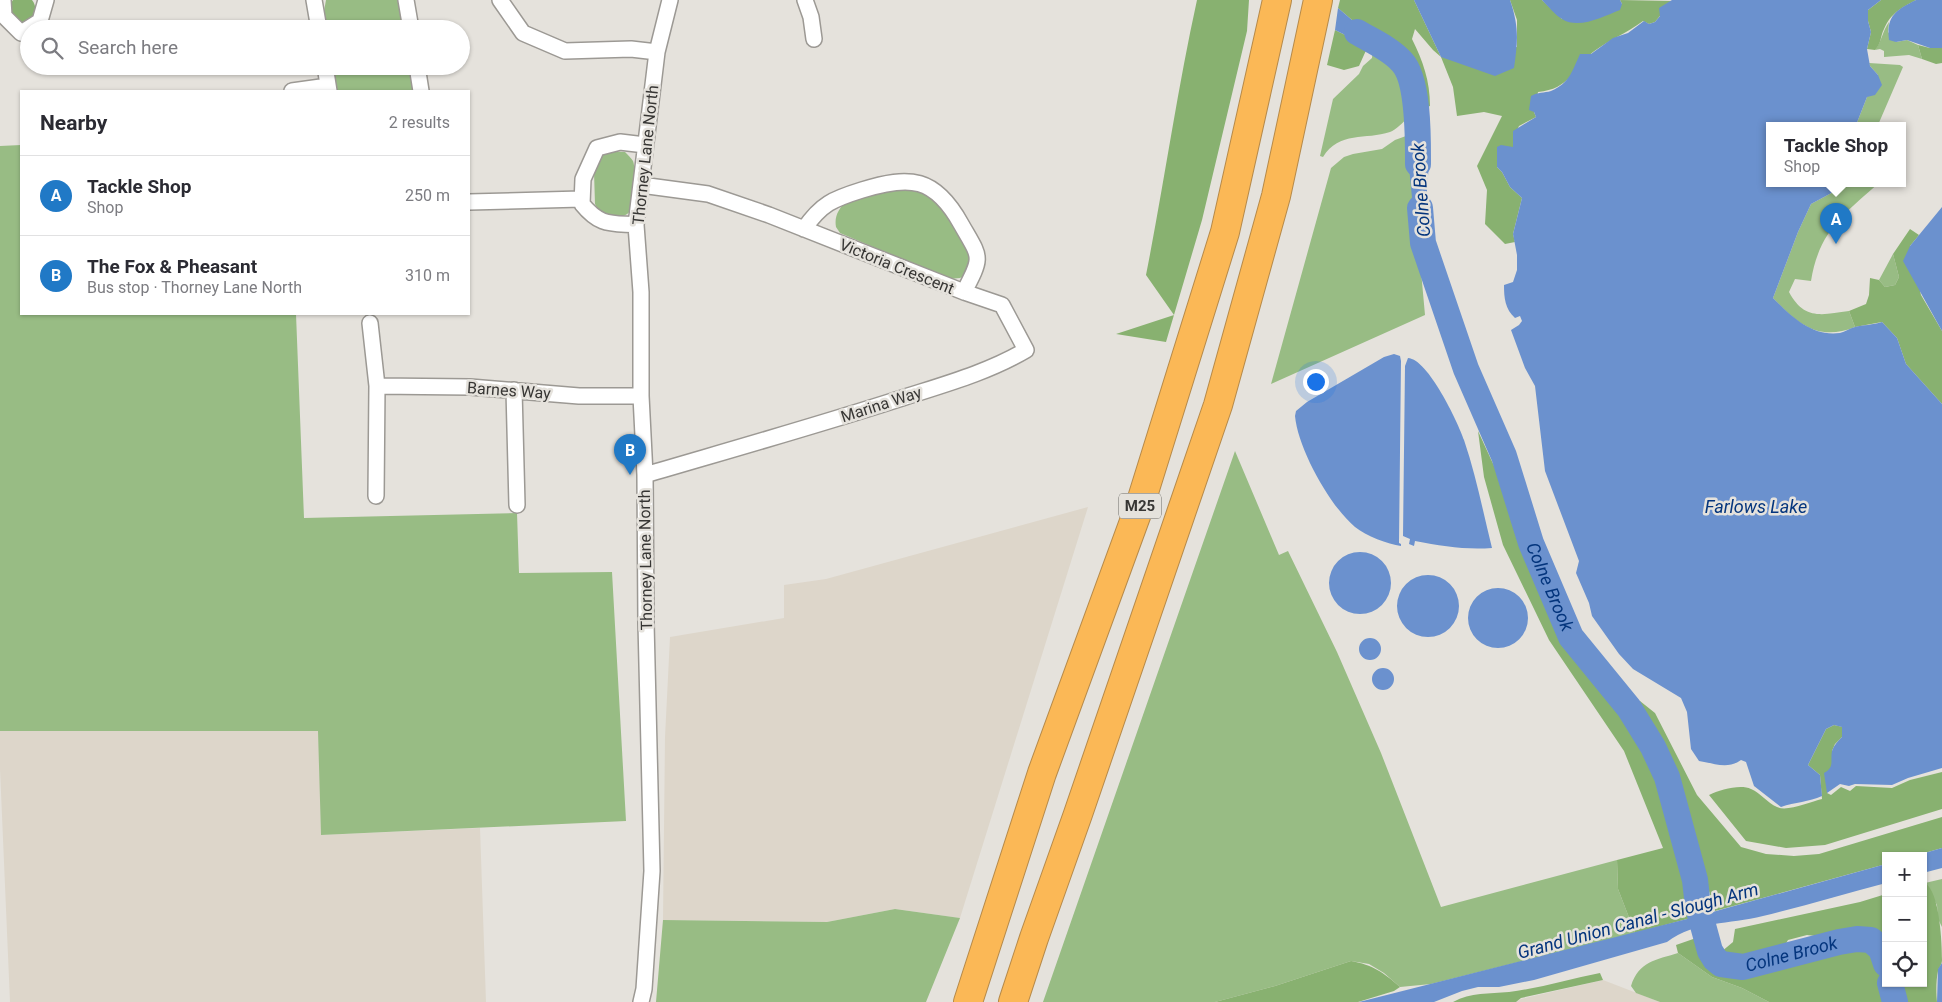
<!DOCTYPE html>
<html lang="en">
<head>
<meta charset="utf-8">
<style>
	:root { --surface:#fff; --page:#f2f2f3; --text:#2b2b33; --muted:#7c7c81; --line:#e1e1e2; --accent:#2079c6 }
	body { margin:0; font-family:Roboto,sans-serif; background:var(--page); color:var(--text) }
	.controls { position:absolute; right:15px; bottom:15px; display:grid; overflow:hidden; border-radius:0px; box-shadow:0 1px 4px #0004 }
	.controls button { width:45px; height:45px; display:grid; place-items:center; padding:0; border:0; border-bottom:1px solid var(--line); background:var(--surface); color:var(--text); font:25px sans-serif }
	.you { position:absolute; left:1315px; top:381px; width:18px; height:18px; margin:-12px; border:4px solid #fff; border-radius:50%; background:#1a73e8; box-shadow:0 0 0 8px #1a73e833 }
	.badge { display:grid; place-items:center; width:32px; height:32px; border-radius:50%; background:var(--accent); color:#fff; font-size:16px; font-weight:700 }
	.pin { position:absolute; translate:-50% -41px; filter:drop-shadow(0 1px 2px #0008) }
	.pin::after { content:''; position:absolute; top:26px; width:18px; height:15px; background:inherit; clip-path:polygon(0 0,100% 0,50% 100%) }
	.popup { position:absolute; left:1766px; top:122px; width:140px; height:65px; box-sizing:border-box; display:grid; place-content:center; border-radius:0px; background:var(--surface); filter:drop-shadow(0 1px 4px #0005); font-size:16px; white-space:nowrap; color:var(--muted) }
	.popup b { font-size:19px; color:var(--text) }
	.popup::after { content:''; position:absolute; left:50%; top:100%; margin-left:-10px; border:10px solid transparent; border-top-color:var(--surface) }
	.list { margin:0; padding:0; list-style:none }
	h2 { display:flex; justify-content:space-between; align-items:center; height:65px; margin:0; padding:0 20px; font-size:21px }
	h2 small { font-size:16px; font-weight:400; color:var(--muted) }
	.list li { display:grid; grid-template-columns:32px 1fr auto; gap:15px; align-items:center; box-sizing:border-box; height:80px; padding:0 20px; border-top:1px solid var(--line) }
	.list b { display:block; font-size:19px; white-space:nowrap }
	.list p { margin:0; font-size:16px; white-space:nowrap; color:var(--muted) }
	.list em { font-size:16px; font-style:normal; color:var(--muted) }
	.icon { flex:none; width:28px; height:28px; fill:none; stroke:currentColor; stroke-width:2; stroke-linecap:round; stroke-linejoin:round }
	.map { position:relative; flex:none; width:1942px; height:1002px; overflow:hidden }
	.search { position:absolute; background:var(--surface); box-shadow:0 1px 4px #0004; left:20px; top:20px; width:450px; height:55px; display:flex; align-items:center; gap:12px; box-sizing:border-box; padding:0 18px; border-radius:28px; color:var(--muted); font-size:19px }
	.panel { position:absolute; background:var(--surface); box-shadow:0 1px 4px #0004; left:20px; top:90px; width:450px; height:225px; border-radius:0px }
	.map>svg:first-child { display:block }
	.built { fill:#ddd6ca }
	.green { fill:#98bc84 }
	.forest { fill:#88b170 }
	.water { fill:#6b91ce }
	.lines { fill:none; stroke-linecap:round; stroke-linejoin:round }
	.river { stroke:#6b91ce; stroke-width:26 }
	.minor-casing { stroke:#9c9994; stroke-width:18 }
	.motorway-casing { stroke:#b68a4a; stroke-width:30 }
	.minor { stroke:#fff; stroke-width:15 }
	.motorway { stroke:#fbb856; stroke-width:28 }
	.labels { text-anchor:middle; stroke-width:5; stroke-linejoin:round; paint-order:stroke }
	.shield { fill:#e5e2dc; stroke:#6b6a66; stroke-width:1 }
	.shield-label { font-size:15px; font-weight:bold; fill:#373634 }
	.street-label { font-size:16px; fill:#373634; stroke:#e5e2dc }
	.water-label { font-size:18px; font-style:italic; fill:#04357d; stroke:#e5e2dc }
</style>
</head>
<body>
<div class="map">
<svg width="1942" height="1002" viewBox="0 0 1942 1002">
	<rect width="100%" height="100%" fill="#e5e2dc"/>
	<path class="built" d="M 1088,507 L 960,918 L 895,909 L 827,922 L 663,920 L 665,737 L 670,637 L 784,618 L 784,585 L 826,579 Z
		M 0,731 L 319,731 L 321,835 L 480,828 L 486,1002 L 10,1002 L 0,769 Z
		M 1603,980 L 1660,1002 L 1516,1002 L 1521,999 Z"/>
	<path class="green" d="M 326,0 L 399,0 L 404,29 L 327,29 L 324,11 Z
		M 1889,22 L 1888,32 L 1896,42 L 1907,40 L 1918,45 L 1922,59 L 1909,55 L 1884,57 L 1884,51 L 1880,49 L 1875,50 C 1882,41 1882,32 1889,22 Z
		M 1373,48 C 1401,66 1408,85 1408,118 C 1403,122 1396,130 1390,132 C 1366,140 1339,131 1323,157 L 1320,156 L 1333,99 L 1359,74 L 1363,66 L 1372,58 Z
		M 1869,63 L 1900,65 L 1903,67 L 1878,125 L 1856,125 L 1867,97 L 1878,75 L 1870,66 Z
		M 333,66 L 410,66 L 414,91 L 337,91 Z
		M 1406,136 L 1419,249 L 1425,315 L 1271,384 L 1331,168 L 1344,157 L 1353,154 L 1382,149 L 1395,140 Z
		M 21,145 L 21,314 L 296,314 L 304,518 L 517,513 L 519,573 L 612,572 L 626,821 L 321,835 L 318,731 L 0,731 L 0,146 Z
		M 609,151 L 625,152 C 628,155 631,158 633,161 C 636,168 635,203 631,210 C 627,216 620,217 613,219 L 600,213 L 595,204 L 594,172 L 602,156 Z
		M 1850,183 L 1857,183 L 1857,186 L 1863,183 L 1879,183 C 1844,214 1819,231 1811,281 L 1795,279 L 1789,292 C 1804,320 1821,315 1849,311 L 1855,327 C 1818,342 1797,323 1773,298 L 1798,232 L 1811,204 Z
		M 892,186 L 916,188 L 936,198 L 971,251 L 971,260 L 966,275 L 960,278 L 949,279 L 840,233 L 836,227 C 834,216 839,208 847,201 Z
		M 1893,254 L 1899,277 L 1895,285 L 1885,287 L 1879,280 Z
		M 1235,451 L 1279,555 L 1288,551 L 1337,652 L 1381,753 L 1441,907 L 1617,860 L 1618,889 L 1635,933 L 1431,984 L 1400,987 L 1384,973 L 1369,964 L 1351,961 L 1275,986 L 1215,1002 L 1043,1002 Z
		M 1942,879 L 1942,927 L 1938,919 L 1937,905 L 1925,883 Z
		M 895,909 L 960,918 L 926,1002 L 656,1002 L 663,920 L 827,922 Z
		M 1678,953 L 1712,977 L 1742,988 L 1769,1002 L 1660,1002 L 1636,993 L 1631,986 C 1639,961 1656,960 1678,953 Z"/>
	<path class="forest" d="M 13,0 L 32,0 C 40,10 34,27 19,24 C 16,23 14,21 12,19 L 9,6 Z
		M 1197,0 L 1249,0 L 1247,31 L 1202,220 L 1166,342 L 1116,334 L 1174,315 L 1146,275 C 1164,184 1177,91 1197,0 Z
		M 1340,0 L 1414,0 L 1441,57 L 1517,47 L 1517,20 L 1510,0 L 1542,0 L 1562,19 L 1622,4 L 1620,0 L 1672,1 L 1655,22 L 1649,24 L 1643,21 C 1627,33 1609,40 1593,52 C 1572,69 1570,89 1538,92 L 1534,112 L 1536,117 L 1519,126 L 1513,139 L 1513,147 L 1497,167 L 1502,172 L 1510,187 L 1522,198 L 1513,234 L 1515,242 L 1505,244 L 1485,224 L 1487,190 L 1477,166 L 1502,116 L 1484,112 L 1457,116 L 1453,87 L 1441,57 L 1433,50 L 1415,29 L 1412,39 C 1423,61 1430,81 1430,106 L 1425,108 L 1417,74 L 1411,61 L 1401,51 L 1395,40 L 1352,20 L 1338,8 Z
		M 1881,0 L 1916,0 C 1901,8 1891,13 1884,29 C 1880,37 1882,42 1875,50 L 1867,49 L 1871,32 L 1868,21 L 1868,10 Z
		M 1335,30 L 1368,46 L 1359,66 L 1344,70 L 1327,65 Z
		M 1918,45 L 1930,48 L 1942,48 L 1942,63 L 1936,64 L 1922,59 Z
		M 1910,229 L 1919,235 L 1910,246 L 1921,295 L 1942,331 L 1942,404 L 1906,364 L 1897,338 L 1882,322 L 1855,327 L 1849,311 L 1866,304 L 1869,295 L 1870,278 L 1879,280 L 1885,287 L 1895,285 L 1899,277 L 1893,254 Z
		M 1478,431 L 1529,542 L 1570,638 L 1628,711 L 1652,748 L 1665,777 L 1680,829 L 1691,918 L 1635,933 L 1618,889 L 1617,860 L 1663,848 L 1624,751 L 1549,640 L 1503,545 L 1484,477 Z
		M 1637,701 L 1640,701 L 1655,713 L 1697,795 L 1741,847 L 1766,854 L 1794,856 L 1819,854 L 1942,817 L 1942,848 L 1914,856 L 1886,856 L 1886,864 L 1715,911 L 1691,831 L 1673,781 L 1655,741 L 1637,713 L 1633,704 Z
		M 1834,725 L 1843,727 L 1842,737 L 1835,744 L 1832,751 L 1833,763 L 1827,793 L 1831,795 L 1841,787 L 1850,791 L 1856,786 L 1892,788 L 1910,780 L 1942,772 L 1942,809 L 1825,845 L 1786,848 L 1746,841 L 1709,795 C 1720,790 1740,784 1751,789 C 1761,793 1767,803 1777,807 C 1787,812 1810,802 1822,799 L 1820,775 L 1808,765 L 1826,729 Z
		M 1925,883 C 1940,892 1942,944 1942,960 C 1942,965 1939,967 1938,971 C 1936,980 1936,993 1937,1002 L 1898,1002 L 1894,983 L 1923,983 L 1923,884 Z
		M 1886,894 L 1886,954 L 1883,945 L 1870,935 L 1850,935 L 1834,938 L 1807,935 L 1788,940 L 1782,950 L 1752,963 L 1736,963 L 1720,957 L 1721,952 L 1733,942 L 1735,929 L 1860,902 Z
		M 1699,937 L 1707,962 L 1725,971 L 1751,970 L 1811,952 L 1858,942 L 1870,942 L 1879,951 L 1891,1002 L 1769,1002 L 1742,988 L 1712,977 L 1678,953 L 1676,945 Z
		M 1351,961 C 1373,965 1383,972 1400,987 L 1394,991 L 1358,1002 L 1215,1002 L 1275,986 Z
		M 1600,973 L 1603,980 L 1521,998 L 1516,1002 L 1453,1002 C 1471,992 1489,994 1509,992 C 1540,988 1570,979 1600,973 Z"/>
	<path class="water" d="M 1414,0 L 1510,0 C 1519,26 1518,41 1514,68 L 1495,76 L 1441,57 Z
		M 1542,0 L 1620,0 L 1622,4 L 1620,10 C 1604,16 1579,30 1562,19 C 1555,15 1548,6 1542,0 Z
		M 1672,0 L 1881,0 L 1868,10 L 1868,21 L 1871,32 L 1867,49 L 1870,66 L 1878,75 L 1882,85 L 1875,95 L 1867,97 L 1856,125 L 1770,125 L 1770,183 L 1850,183 L 1811,204 L 1798,232 L 1773,298 C 1791,316 1812,337 1840,333 C 1845,332 1850,328 1855,327 C 1863,325 1873,325 1882,322 L 1897,338 L 1906,364 L 1942,404 L 1942,768 L 1908,778 L 1892,785 L 1855,784 L 1849,786 L 1840,784 L 1827,793 L 1824,773 C 1835,767 1830,761 1832,751 C 1834,745 1838,741 1842,737 L 1842,727 L 1834,725 L 1826,729 L 1808,765 L 1820,775 L 1822,796 C 1809,802 1795,802 1781,807 L 1754,786 L 1746,762 L 1741,760 C 1727,770 1714,763 1699,761 L 1691,749 L 1687,712 L 1681,698 L 1633,669 L 1619,654 L 1592,616 L 1589,603 L 1576,573 L 1579,561 L 1545,471 L 1535,386 L 1525,368 L 1511,330 L 1519,325 L 1522,321 L 1520,316 L 1515,318 C 1505,309 1504,298 1504,285 L 1513,282 L 1517,270 L 1517,255 L 1513,234 L 1522,198 L 1510,187 L 1502,172 L 1497,167 L 1497,147 L 1501,145 L 1513,147 L 1513,131 L 1536,117 L 1534,112 L 1529,110 L 1531,96 C 1538,92 1544,93 1551,91 C 1570,83 1572,71 1580,54 L 1591,54 L 1613,38 L 1628,33 L 1644,21 L 1649,24 L 1655,22 L 1660,16 L 1659,8 Z
		M 1916,0 L 1942,0 L 1942,48 L 1930,48 L 1907,40 L 1896,42 L 1889,40 C 1886,16 1896,10 1916,0 Z
		M 1338,8 L 1352,20 L 1371,29 L 1368,46 L 1335,30 Z
		M 1375,31 L 1395,40 L 1401,51 L 1411,61 L 1417,74 L 1425,108 L 1408,118 C 1408,85 1401,66 1373,48 Z
		M 1427,124 L 1430,150 L 1423,243 L 1414,218 L 1406,136 Z
		M 1942,207 L 1942,331 L 1903,261 L 1910,246 Z
		M 1394,354 L 1400,356 L 1401,361 L 1399,543 L 1401,544 L 1401,546 C 1388,544 1366,536 1355,527 C 1330,506 1298,449 1295,416 L 1296,411 L 1307,402 L 1384,357 Z
		M 1408,358 C 1428,359 1458,422 1464,440 C 1476,475 1483,512 1492,548 C 1465,550 1442,546 1415,541 L 1414,546 L 1409,544 L 1410,539 L 1403,536 L 1405,366 Z
		M1329 583a31 31 0 1 1 62 0a31 31 0 1 1-62 0Z
		M1397 606a31 31 0 1 1 62 0a31 31 0 1 1-62 0Z
		M1468 618a30 30 0 1 1 60 0a30 30 0 1 1-60 0Z
		M1359 649a11 11 0 1 1 22 0a11 11 0 1 1-22 0Z
		M1372 679a11 11 0 1 1 22 0a11 11 0 1 1-22 0Z
		M 1942,848 L 1942,868 L 1923,873 L 1923,856 L 1914,856 Z
		M 1886,864 L 1886,883 C 1845,894 1804,906 1763,916 C 1729,925 1696,920 1667,942 L 1534,980 L 1499,987 L 1478,987 L 1462,991 L 1434,1002 L 1359,1002 L 1691,918 Z
		M 1942,963 L 1942,1002 L 1937,1002 L 1938,969 Z"/>
	<g class="lines">
		<g class="river">
			<path d="M 1357,32 C 1372,41 1391,49 1402,62 C 1419,80 1418,140 1418,164"/>
			<path id="s1" d="M 1420,208 L 1423,243 L 1466,369 L 1504,456 L 1531,543 L 1571,637 L 1629,708 L 1653,747 L 1667,777 L 1695,880 L 1698,907 L 1710,951 L 1715,959 L 1721,964 L 1743,967 L 1839,942 L 1857,939 L 1871,940 L 1881,949 L 1886,964"/>
			<path d="M 1890,983 L 1895,1002"/>
		</g>
		<g class="minor-casing">
			<path id="minor" d="M 3,0 L 4,16 L 21,33 L 40,21 L 46,0
				M 314,0 L 319,29
				M 406,0 L 411,29
				M 500,0 L 523,33 L 565,51 L 631,49 L 657,52
				M 805,0 L 811,17 L 814,39
				M 325,66 L 329,91
				M 417,66 L 421,91
				M 292,91 L 328,86
				M 641,185 L 708,194 L 769,215 L 964,292 L 1002,305 L 1026,350 C 987,373 942,385 899,399 C 815,426 730,450 645,475
				M 469,202 L 581,199
				M 636,225 C 610,223 600,226 582,204 L 583,179 L 597,148 L 620,142 L 645,145
				M 804,229 C 821,204 833,199 862,190 C 910,175 935,177 961,224 C 981,259 983,255 964,292
				M 370,323 L 377,386 L 376,496
				M 377,386 L 470,387 L 579,396 L 641,396
				M 514,390 L 517,505
				M 641,1002 L 644,989 L 652,871 L 646,623 L 645,475 L 641,396 L 641,292 L 636,225 L 657,52 L 670,0"/>
		</g>
		<g class="motorway-casing">
			<path id="motorway" d="M 968,1002 L 1042,773 L 1140,505 L 1225,232 L 1277,0
				M 1013,1002 L 1034,938 L 1078,814 L 1218,405 L 1276,196 L 1318,0"/>
		</g>
		<use href="#minor" class="minor"/>
		<use href="#motorway" class="motorway"/>
	</g>
	<g class="labels">
		<rect class="shield" x="1119" y="493.5" width="42" height="25" rx="4"/>
		<g class="shield-label">
			<text x="1140" y="511">M25</text>
		</g>
		<g class="street-label">
			<text transform="translate(645 155) rotate(-84)" y="6">Thorney Lane North</text>
			<text transform="translate(897 266) rotate(22)" y="6">Victoria Crescent</text>
			<text transform="translate(509 390) rotate(4)" y="6">Barnes Way</text>
			<text transform="translate(881 404) rotate(-18)" y="6">Marina Way</text>
			<text transform="translate(645 560) rotate(-91)" y="6">Thorney Lane North</text>
		</g>
		<g class="water-label">
			<text transform="translate(1421 190) rotate(-94)" y="6">Colne Brook</text>
			<text x="1756" y="513">Farlows Lake</text>
			<text dy="6" stroke="none"><textPath href="#s1" startOffset="402">Colne Brook</textPath></text>
			<text transform="translate(1638 921) rotate(-15)" y="6">Grand Union Canal - Slough Arm</text>
			<text dy="6" stroke="none"><textPath href="#s1" startOffset="896">Colne Brook</textPath></text>
		</g>
	</g>
</svg>
<div class="controls">
<button>+</button>
<button>−</button>
<button><svg class="icon" aria-label="locate" viewBox="0 0 24 24"><circle cx="12" cy="12" r="6"/><path d="M12 2v4M12 18v4M2 12h4M18 12h4"/></svg></button>
</div>
<div class="you"></div>
<div class="pin badge" style="left:1836px;top:244px">A</div>
<div class="popup"><b>Tackle Shop</b>Shop</div>
<div class="pin badge" style="left:630px;top:475px">B</div>
<div class="search"><svg class="icon" aria-label="search" viewBox="0 0 24 24"><circle cx="10" cy="10" r="6"/><path d="M15 15l6 6"/></svg>Search here</div>
<section class="panel">
<h2>Nearby<small>2 results</small></h2>
<ul class="list">
<li><span class="badge">A</span><div><b>Tackle Shop</b><p>Shop</p></div><em>250 m</em></li>
<li><span class="badge">B</span><div><b>The Fox &amp; Pheasant</b><p>Bus stop · Thorney Lane North</p></div><em>310 m</em></li>
</ul>
</section>
</div>
</body>
</html>
